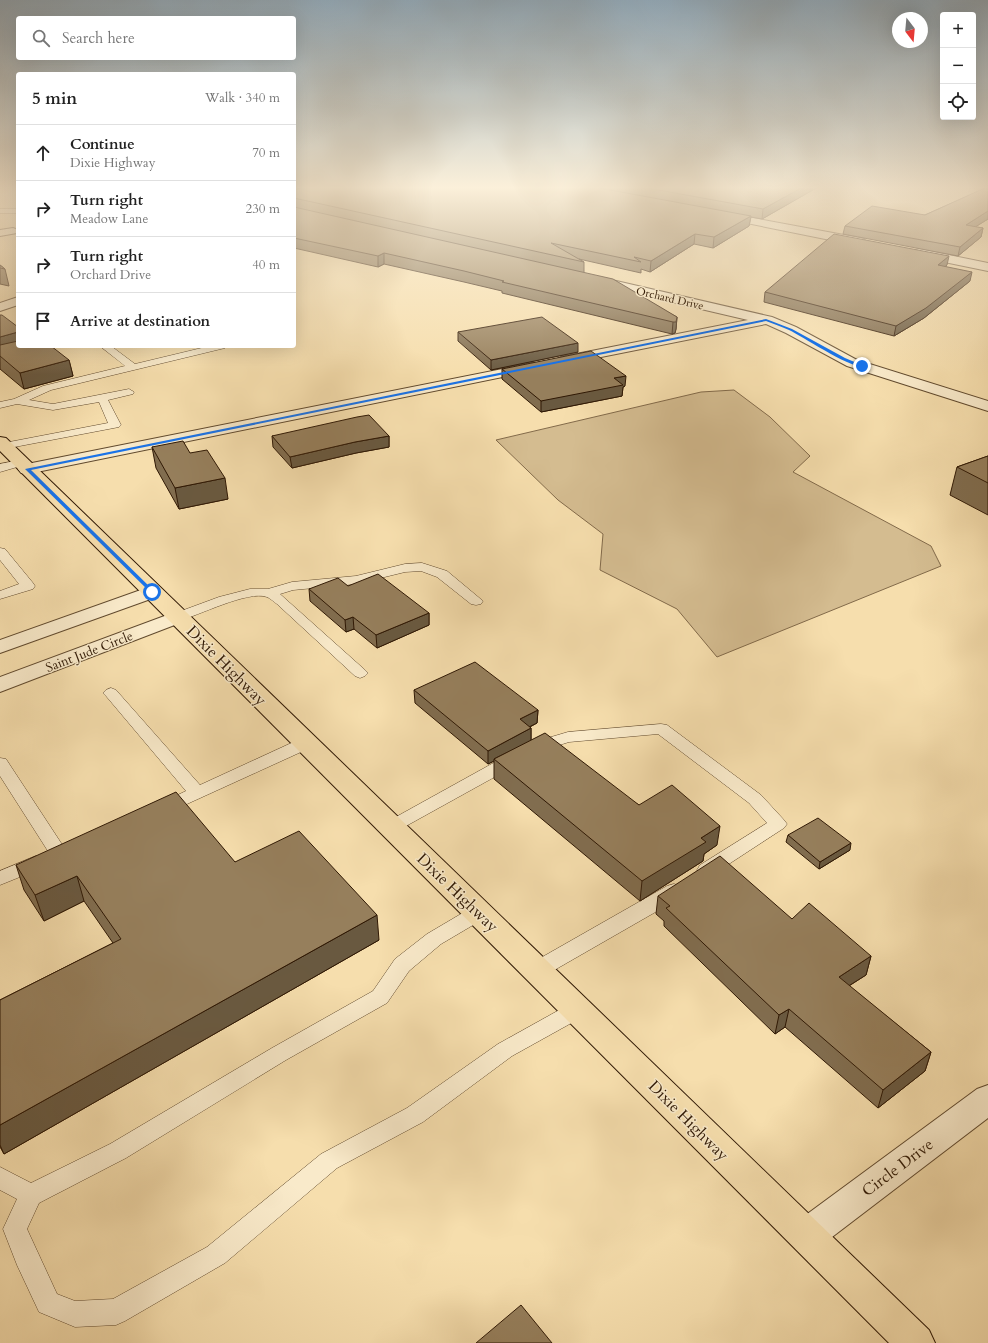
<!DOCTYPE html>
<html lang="en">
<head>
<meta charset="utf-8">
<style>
	:root { --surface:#fff; --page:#f2f2f2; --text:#222; --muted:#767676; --line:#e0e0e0 }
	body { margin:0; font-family:Cardo,serif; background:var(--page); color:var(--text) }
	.controls { position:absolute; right:12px; top:12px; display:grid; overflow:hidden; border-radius:4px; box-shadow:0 4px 16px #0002 }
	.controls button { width:36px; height:36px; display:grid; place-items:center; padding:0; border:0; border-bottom:1px solid var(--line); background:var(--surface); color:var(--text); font:20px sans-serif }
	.compass { position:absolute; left:892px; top:12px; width:36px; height:36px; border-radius:50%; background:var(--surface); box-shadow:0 4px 16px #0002; rotate:164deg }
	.stop { position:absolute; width:12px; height:12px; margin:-9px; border:3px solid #1a73e8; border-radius:50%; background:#fff }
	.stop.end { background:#1a73e8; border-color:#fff; box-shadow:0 1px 4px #0008 }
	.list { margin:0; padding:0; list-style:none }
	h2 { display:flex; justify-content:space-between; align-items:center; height:52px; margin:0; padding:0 16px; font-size:17px }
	h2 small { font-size:13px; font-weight:400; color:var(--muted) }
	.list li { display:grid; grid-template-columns:26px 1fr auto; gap:12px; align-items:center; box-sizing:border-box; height:56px; padding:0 16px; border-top:1px solid var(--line) }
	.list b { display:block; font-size:15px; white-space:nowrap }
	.list p { margin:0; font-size:13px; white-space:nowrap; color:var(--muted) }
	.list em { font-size:13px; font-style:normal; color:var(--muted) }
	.icon { flex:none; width:22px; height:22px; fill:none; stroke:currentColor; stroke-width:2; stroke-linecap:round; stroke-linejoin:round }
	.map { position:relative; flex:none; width:988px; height:1343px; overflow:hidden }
	.search { position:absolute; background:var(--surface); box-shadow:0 4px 16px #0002; left:16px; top:16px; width:280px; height:44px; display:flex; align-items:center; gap:10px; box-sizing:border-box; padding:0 14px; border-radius:4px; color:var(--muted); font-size:15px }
	.panel { position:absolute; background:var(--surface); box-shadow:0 4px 16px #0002; left:16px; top:72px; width:280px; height:276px; border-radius:4px }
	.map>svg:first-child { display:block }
	.green { fill:#d4bc90; stroke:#826a4a }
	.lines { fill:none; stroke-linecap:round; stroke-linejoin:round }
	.lane-casing { stroke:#614a2e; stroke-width:1 }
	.street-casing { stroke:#614a2e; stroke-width:2 }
	.primary-casing { stroke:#2f1804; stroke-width:2 }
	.lane { fill:#f9eaca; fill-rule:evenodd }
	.street { fill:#f9eaca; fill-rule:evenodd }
	.primary { fill:#f6dead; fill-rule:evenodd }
	.wall { fill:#816d4f; stroke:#2f1804 }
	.shaded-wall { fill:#695940; stroke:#2f1804 }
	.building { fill:#967f5c; stroke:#2f1804 }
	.route { fill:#1a73e8 }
	.labels { text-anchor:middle; stroke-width:3; stroke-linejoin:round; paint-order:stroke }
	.far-street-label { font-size:11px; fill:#2f1804; stroke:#f9eaca }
	.street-label { font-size:13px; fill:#2f1804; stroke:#f9eaca }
	.near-street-label { font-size:16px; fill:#2f1804; stroke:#f9eaca }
</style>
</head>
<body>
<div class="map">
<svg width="988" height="1343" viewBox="0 0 988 1343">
	<rect width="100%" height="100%" fill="#f6dead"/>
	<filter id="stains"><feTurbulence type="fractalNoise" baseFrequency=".005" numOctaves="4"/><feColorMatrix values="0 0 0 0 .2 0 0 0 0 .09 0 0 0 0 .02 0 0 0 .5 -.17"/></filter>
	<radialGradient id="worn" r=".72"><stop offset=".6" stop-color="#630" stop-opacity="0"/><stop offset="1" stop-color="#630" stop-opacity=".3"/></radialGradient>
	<path class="green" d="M 734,390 L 770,417 L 810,456 L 793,472 L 931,546 L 941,566 L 717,657 L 677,609 L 600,570 L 603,534 L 558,500 L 496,440 L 701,392 Z"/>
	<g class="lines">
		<g class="lane-casing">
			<path id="lane" d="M 0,209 L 18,209 L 18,213 L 0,213 Z
				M 100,346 L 111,346 L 135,364 L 210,346 L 227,346 L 225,348 L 51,390 L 29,400 L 53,404 L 129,389 L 134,392 L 133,394 L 108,400 L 121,425 L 119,427 L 4,449 L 0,448 L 0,444 L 4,443 L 108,423 L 99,402 L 53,410 L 17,404 L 0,408 L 0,402 L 14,399 L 43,386 L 125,366 Z
				M 20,460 L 24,461 L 26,463 L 24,465 L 0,472 L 0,464 Z
				M 0,548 L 5,549 L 33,583 L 35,586 L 33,589 L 0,599 L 0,591 L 19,584 L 0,560 Z
				M 422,563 L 447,571 L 483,601 L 481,604 L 476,605 L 471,604 L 437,577 L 421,571 L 405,572 L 356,584 L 293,590 L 280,594 L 365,670 L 368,673 L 365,676 L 360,678 L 355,676 L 277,604 C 274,602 270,598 267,597 C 248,590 198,616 178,621 L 173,620 L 171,617 L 173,614 L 219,597 L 250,589 L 268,589 L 292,582 L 356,576 L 405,564 Z
				M 111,688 L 116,690 L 200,785 L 300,739 L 306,738 L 312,739 L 314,743 L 312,747 L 165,814 L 159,812 L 156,808 L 159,804 L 186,791 L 106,696 L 103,693 L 106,690 Z
				M 661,724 L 667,725 L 761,795 L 784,820 L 787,824 L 784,828 L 712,875 L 706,877 L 700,875 L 697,870 L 700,865 L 767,823 L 749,803 L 658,734 L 569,742 L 537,752 L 531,751 L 529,747 L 531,743 L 568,732 Z
				M 512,755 L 518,756 L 520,760 L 518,764 L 397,831 L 391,833 L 385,831 L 382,827 L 385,823 L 506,756 Z
				M 0,758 L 6,759 L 65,849 L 68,854 L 65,859 L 59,860 L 53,859 L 0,776 Z
				M 36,856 L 42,858 L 45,863 L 42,868 L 0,885 L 0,871 Z
				M 674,884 L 681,886 L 683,891 L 681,896 L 659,910 L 544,976 L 537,978 L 530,976 L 527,970 L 530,964 L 667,886 Z
				M 478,906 L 485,908 L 487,913 L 485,918 L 441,944 L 409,971 L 387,1003 L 286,1060 L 126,1158 L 39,1203 L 27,1229 L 57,1294 L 75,1301 L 113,1299 L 207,1247 L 321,1154 L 407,1108 L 498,1044 L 570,1004 L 577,1002 L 584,1004 L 587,1010 L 584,1016 L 512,1056 L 423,1122 L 337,1168 L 225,1263 L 125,1321 L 116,1325 L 75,1327 L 39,1312 L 17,1265 L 3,1229 L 17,1199 L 0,1190 L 0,1167 L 31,1183 L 110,1144 L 272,1048 L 373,991 L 395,959 L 427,934 L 471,908 Z"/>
		</g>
		<g class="street-casing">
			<path id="street" d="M 721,212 L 860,238 L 864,239 L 866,242 L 864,245 L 860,246 L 717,217 L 715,215 L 717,213 Z
				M 13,228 L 18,230 L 17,233 L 0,236 L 0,230 Z
				M 919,249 L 988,263 L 988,271 L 915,256 L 913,253 L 915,250 Z
				M 599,277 L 772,317 L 796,327 L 857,360 L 988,401 L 988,411 L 847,366 L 786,333 L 766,324 L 566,364 L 561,363 L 559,360 L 561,357 L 566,356 L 748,320 L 594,284 L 593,281 L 594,278 Z
				M 18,297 L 18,305 L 0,311 L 0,303 Z
				M 532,363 L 537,364 L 539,367 L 537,370 L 27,474 L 21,473 L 18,469 L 21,465 L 27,464 Z
				M 152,586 L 159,588 L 162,592 L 159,596 L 0,653 L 0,640 Z
				M 178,611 L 185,613 L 188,617 L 185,621 L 0,692 L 0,677 Z
				M 988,1085 L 988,1118 L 819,1247 L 807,1252 L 795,1247 L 789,1235 L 795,1223 L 977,1089 Z"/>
		</g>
		<g class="primary-casing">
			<path id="primary" d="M 0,437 L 6,438 L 929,1330 L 935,1343 L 889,1343 L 0,451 Z"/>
		</g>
		<use href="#lane" class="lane"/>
		<use href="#street" class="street"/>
		<use href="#primary" class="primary"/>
	</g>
	<path class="wall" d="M 294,187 L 818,187 L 762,219 L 751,217 L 749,226 L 713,248 L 694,244 L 650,272 L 641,269 L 641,273 L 579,259 L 584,262 L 584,273 L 677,317 L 676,329 L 675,333 L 672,334 L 502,293 L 502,291 L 464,282 L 384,264 L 378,267 L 294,248 Z
		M 988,187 L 988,219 L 975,227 L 983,228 L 981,237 L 958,256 L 843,234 L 845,226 L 925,215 Z
		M 0,265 L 5,269 L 9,286 L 0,284 Z
		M 947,265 L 945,266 L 970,281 L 924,318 L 894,336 L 764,302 L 765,292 Z
		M 0,315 L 18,346 L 69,360 L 73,376 L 24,389 L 0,369 Z
		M 458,332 L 578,352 L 491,370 L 458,341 Z
		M 502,369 L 625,386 L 623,387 L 622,396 L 541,412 L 502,379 Z
		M 272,436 L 389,436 L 389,447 L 356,453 L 292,468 L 273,447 Z
		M 152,447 L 190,453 L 228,499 L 179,509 L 156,468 Z
		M 988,456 L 988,515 L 950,495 L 957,467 Z
		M 348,586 L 429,613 L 429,625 L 377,648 L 354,629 L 346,632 L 310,601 L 309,589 Z
		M 414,690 L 538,710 L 537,723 L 530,727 L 531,728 L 531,740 L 639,805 L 717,845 L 704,854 L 703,861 L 640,901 L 494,779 L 494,761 L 488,764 L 415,703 Z
		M 788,835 L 850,850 L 819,869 L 786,842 Z
		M 235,862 L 379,940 L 4,1154 L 0,1147 L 0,1000 L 113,943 L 84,901 L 44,921 L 24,890 L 16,865 Z
		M 658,896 L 792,919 L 871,956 L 866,975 L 849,986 L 931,1052 L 925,1071 L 878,1108 L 785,1027 L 775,1034 L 664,926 L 664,921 L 656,914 Z"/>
	<path class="shaded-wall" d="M 294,187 L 303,187 L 294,190 Z
		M 803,187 L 818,187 L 762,219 L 763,209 Z
		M 988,211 L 988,219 L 964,234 L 966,225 Z
		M 751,216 L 749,226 L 713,248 L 714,237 Z
		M 983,228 L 981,237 L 958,256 L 960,247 Z
		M 695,234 L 694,244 L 650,272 L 651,261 Z
		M 384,253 L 384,264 L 378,267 L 378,256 Z
		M 949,256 L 947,265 L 936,274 L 938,265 Z
		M 972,272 L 970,281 L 924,318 L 894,336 L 896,326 Z
		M 677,317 L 676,329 L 675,333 L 672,334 L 673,322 Z
		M 18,332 L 18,346 L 0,353 L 0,337 Z
		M 578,343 L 578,352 L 491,370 L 491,360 Z
		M 69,360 L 73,376 L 24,389 L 20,373 Z
		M 626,376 L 625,386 L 623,387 L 622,396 L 541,412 L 541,401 L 614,378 Z
		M 389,436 L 389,447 L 356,453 L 292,468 L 290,457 L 355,442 Z
		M 225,478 L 228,499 L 179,509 L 175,488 Z
		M 429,613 L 429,625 L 377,648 L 376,635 Z
		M 353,617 L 354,629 L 346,632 L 345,620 Z
		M 538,710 L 537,723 L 519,732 L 520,719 Z
		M 531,728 L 531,741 L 494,759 L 494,761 L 488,764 L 488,751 Z
		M 720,826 L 717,845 L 704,854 L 703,861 L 640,901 L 642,881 L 701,838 Z
		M 851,843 L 850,850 L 819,869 L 820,862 Z
		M 77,876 L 84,901 L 44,921 L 35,895 Z
		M 377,915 L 379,940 L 4,1154 L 0,1145 L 0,1125 Z
		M 871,956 L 866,975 L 834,995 L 839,977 Z
		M 789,1009 L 785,1027 L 775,1034 L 779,1015 Z
		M 931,1052 L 925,1071 L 878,1108 L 883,1090 Z"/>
	<path class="building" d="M 303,187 L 594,187 L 751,216 L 714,237 L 695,234 L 651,261 L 634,257 L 641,262 L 551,243 L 584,262 L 294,198 L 294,190 Z
		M 642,187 L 803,187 L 763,209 Z
		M 987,187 L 988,187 L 988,211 L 966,225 L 983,228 L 960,247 L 845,226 L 872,206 L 925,215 Z
		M 294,207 L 613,279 L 677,317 L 676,322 L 673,322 L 502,282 L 504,281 L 464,271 L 384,253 L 378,256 L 294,238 Z
		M 834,234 L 949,256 L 938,265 L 972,272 L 926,308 L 896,326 L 765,292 Z
		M 0,265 L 5,269 L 0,268 Z
		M 0,315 L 2,315 L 18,327 L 18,332 L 0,337 Z
		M 542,317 L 578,343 L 491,360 L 458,332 Z
		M 18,341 L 18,346 L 51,346 L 69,360 L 20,373 L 0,356 L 0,345 Z
		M 591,351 L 626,376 L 614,378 L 623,385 L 541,401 L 502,369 Z
		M 369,415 L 389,436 L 355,442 L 290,457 L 272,436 L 357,417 Z
		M 183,441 L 190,453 L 207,450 L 225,478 L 175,488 L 152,447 Z
		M 988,456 L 988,483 L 957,467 Z
		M 378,574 L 429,613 L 376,635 L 353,617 L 345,620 L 309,589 L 338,578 L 348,586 Z
		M 475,662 L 538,710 L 520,719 L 531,728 L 488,751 L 414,690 Z
		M 545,733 L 639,805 L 672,785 L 720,826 L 701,838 L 706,842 L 642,881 L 494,759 Z
		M 176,792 L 235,862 L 299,831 L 377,915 L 0,1125 L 0,1000 L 121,939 L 77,876 L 35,895 L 16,865 Z
		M 818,818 L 851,843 L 820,862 L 788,835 Z
		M 720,856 L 792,919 L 809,903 L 871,956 L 839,977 L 931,1052 L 883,1090 L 789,1009 L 779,1015 L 666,908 L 670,906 L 658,896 Z
		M 521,1305 L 552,1343 L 476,1343 Z"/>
	<linearGradient id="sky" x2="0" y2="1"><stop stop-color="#92aaba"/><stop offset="0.5" stop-color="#fbf0da"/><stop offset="1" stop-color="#fbf0da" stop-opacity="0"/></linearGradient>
	<rect width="988" height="375" fill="url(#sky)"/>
	<path class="route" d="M 766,319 L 792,329 L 845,358 L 864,366 C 854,371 802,336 789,330 C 782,327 774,324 766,321 L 31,470 L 154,591 L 154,593 L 152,594 L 25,469 Z"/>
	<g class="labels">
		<g class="far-street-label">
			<text transform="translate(670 298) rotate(13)" y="4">Orchard Drive</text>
		</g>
		<g class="street-label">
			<text transform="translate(89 651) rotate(-21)" y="5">Saint Jude Circle</text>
		</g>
		<g class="near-street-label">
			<text transform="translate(227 665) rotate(45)" y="6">Dixie Highway</text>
			<text transform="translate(458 892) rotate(44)" y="6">Dixie Highway</text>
			<text transform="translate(689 1120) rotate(45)" y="6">Dixie Highway</text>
			<text transform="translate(897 1167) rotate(-37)" y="6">Circle Drive</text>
		</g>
	</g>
	<rect width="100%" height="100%" filter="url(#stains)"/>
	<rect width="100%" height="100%" fill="url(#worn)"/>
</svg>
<div class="controls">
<button>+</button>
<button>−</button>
<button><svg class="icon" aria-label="locate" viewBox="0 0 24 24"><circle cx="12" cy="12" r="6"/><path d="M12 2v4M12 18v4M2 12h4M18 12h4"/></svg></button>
</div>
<svg class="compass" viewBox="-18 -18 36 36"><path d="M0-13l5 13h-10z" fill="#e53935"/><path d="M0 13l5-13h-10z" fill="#767676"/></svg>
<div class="stop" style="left:152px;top:592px"></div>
<div class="stop end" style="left:862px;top:366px"></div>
<div class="search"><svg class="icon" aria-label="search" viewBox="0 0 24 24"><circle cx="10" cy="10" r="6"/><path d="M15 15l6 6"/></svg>Search here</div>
<section class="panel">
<h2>5 min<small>Walk · 340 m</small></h2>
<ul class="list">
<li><svg class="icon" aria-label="ahead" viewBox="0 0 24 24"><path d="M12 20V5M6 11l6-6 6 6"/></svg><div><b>Continue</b><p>Dixie Highway</p></div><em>70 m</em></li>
<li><svg class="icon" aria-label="right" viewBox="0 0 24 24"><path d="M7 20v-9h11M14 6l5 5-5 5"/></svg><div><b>Turn right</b><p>Meadow Lane</p></div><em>230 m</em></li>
<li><svg class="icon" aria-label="right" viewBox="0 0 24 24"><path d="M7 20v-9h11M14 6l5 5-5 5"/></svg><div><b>Turn right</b><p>Orchard Drive</p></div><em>40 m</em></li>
<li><svg class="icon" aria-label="arrive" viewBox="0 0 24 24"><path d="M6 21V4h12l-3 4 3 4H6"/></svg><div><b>Arrive at destination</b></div></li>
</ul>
</section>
</div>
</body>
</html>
